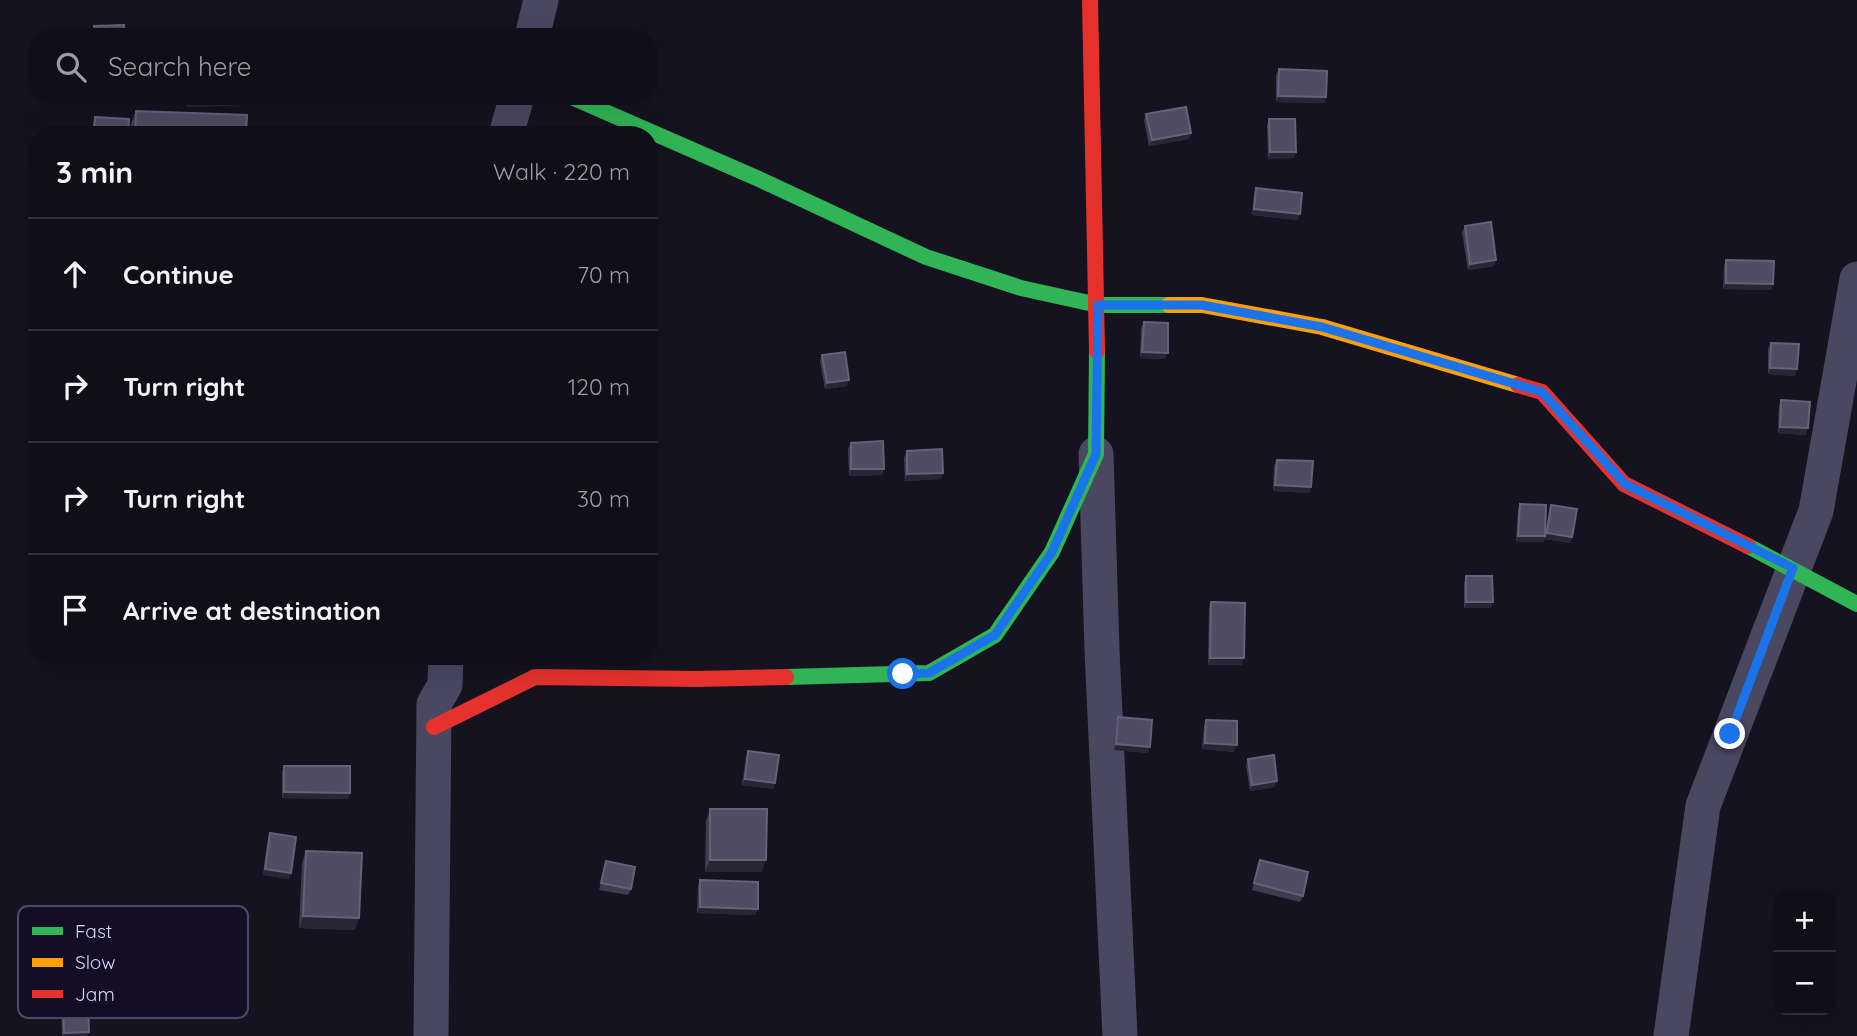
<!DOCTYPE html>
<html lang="en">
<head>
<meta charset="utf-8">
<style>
	:root { --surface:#100e18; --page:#191721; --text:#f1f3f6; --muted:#9c9ca2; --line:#302e37 }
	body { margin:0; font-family:Quicksand,sans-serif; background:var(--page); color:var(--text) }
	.controls { position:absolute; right:21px; bottom:21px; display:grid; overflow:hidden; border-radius:14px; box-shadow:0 7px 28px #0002 }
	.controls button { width:63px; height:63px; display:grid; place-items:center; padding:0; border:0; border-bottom:2px solid var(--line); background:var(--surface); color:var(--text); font:35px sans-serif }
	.stop { position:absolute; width:21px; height:21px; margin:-16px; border:5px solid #1a73e8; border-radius:50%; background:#fff }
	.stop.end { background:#1a73e8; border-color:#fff; box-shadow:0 2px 7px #0008 }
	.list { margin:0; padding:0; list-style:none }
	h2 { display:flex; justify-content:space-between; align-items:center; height:91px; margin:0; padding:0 28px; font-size:30px }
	h2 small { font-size:23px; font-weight:400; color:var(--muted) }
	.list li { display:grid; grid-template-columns:46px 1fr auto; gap:21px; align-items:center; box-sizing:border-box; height:112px; padding:0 28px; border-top:2px solid var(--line) }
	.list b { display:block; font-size:26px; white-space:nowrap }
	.list em { font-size:23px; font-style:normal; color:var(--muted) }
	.icon { flex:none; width:38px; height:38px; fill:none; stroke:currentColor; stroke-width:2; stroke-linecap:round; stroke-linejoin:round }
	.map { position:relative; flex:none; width:1857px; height:1036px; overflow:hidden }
	.search { position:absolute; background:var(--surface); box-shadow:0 7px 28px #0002; left:28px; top:28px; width:630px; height:77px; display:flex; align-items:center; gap:18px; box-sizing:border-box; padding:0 24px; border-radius:28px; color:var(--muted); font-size:26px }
	.panel { position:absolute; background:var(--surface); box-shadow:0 7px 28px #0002; left:28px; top:126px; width:630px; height:539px; border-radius:28px }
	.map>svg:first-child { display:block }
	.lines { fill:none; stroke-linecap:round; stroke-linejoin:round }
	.street { stroke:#4a4861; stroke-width:35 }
	.fast { stroke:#30b455; stroke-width:16 }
	.slow { stroke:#ff9f0a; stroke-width:16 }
	.jam { stroke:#e5322d; stroke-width:16 }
	.wall { fill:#403c4f }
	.shaded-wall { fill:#282534 }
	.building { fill:#504c62; stroke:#66617b; stroke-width:2 }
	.route { stroke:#1a73e8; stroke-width:9 }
	.key { fill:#130e25; stroke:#4e4966; stroke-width:2 }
	.key-label { font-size:19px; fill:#d9d2ff }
</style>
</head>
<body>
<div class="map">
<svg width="1857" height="1036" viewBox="0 0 1857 1036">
	<rect width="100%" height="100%" fill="#161320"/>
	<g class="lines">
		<path class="street" d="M 532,37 L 541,0
			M 506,135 L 517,96
			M 1096,454 L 1102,650 L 1120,1036
			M 431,1036 L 434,704 L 445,685 L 446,656
			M 1671,1036 L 1703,806 L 1816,511 L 1857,279"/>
		<path class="fast" d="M 569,96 L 761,180 L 926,257 L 1021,288 L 1098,305 L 1169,305
			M 1748,546 L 1857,604
			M 786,677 L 929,673 L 995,635 L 1052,552 L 1096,454 L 1097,351"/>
		<path class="slow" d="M 1169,305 L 1202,305 L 1322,327 L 1518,385"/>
		<path class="jam" d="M 1090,0 L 1097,351
			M 1518,385 L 1542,392 L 1624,484 L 1748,546
			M 434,727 L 535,677 L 697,679 L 786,677"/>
	</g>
	<path class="wall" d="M 1279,69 L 1326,97 L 1324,103 L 1276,102 L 1276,75 Z
		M 187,96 L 243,96 L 243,99 L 240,105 L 187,107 Z
		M 136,111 L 246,135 L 131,135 L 131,123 Z
		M 1146,114 L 1189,139 L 1149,146 L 1144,120 Z
		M 95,117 L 128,135 L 92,135 L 93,123 Z
		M 1269,119 L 1296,152 L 1294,158 L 1268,159 L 1267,125 Z
		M 1256,188 L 1298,220 L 1252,215 L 1254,194 Z
		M 1465,226 L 1496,260 L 1494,266 L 1468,270 L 1462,232 Z
		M 1726,260 L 1773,284 L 1771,290 L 1723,289 L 1724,266 Z
		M 1144,322 L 1165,359 L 1140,358 L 1141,328 Z
		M 1771,343 L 1795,376 L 1768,374 L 1768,349 Z
		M 822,355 L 847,386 L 825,389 L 820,361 Z
		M 1781,400 L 1806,435 L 1778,433 L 1779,407 Z
		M 851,443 L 884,469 L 882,475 L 849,476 L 848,449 Z
		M 907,451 L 943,473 L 941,479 L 905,481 L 904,458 Z
		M 1277,460 L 1311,487 L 1309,493 L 1273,491 L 1274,466 Z
		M 1520,504 L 1545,534 L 1549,511 L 1551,505 L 1572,537 L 1570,543 L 1545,539 L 1545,538 L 1543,542 L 1516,542 L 1518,510 Z
		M 1466,576 L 1491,608 L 1464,608 L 1464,583 Z
		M 1211,602 L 1242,665 L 1208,665 L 1209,608 Z
		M 1118,717 L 1148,753 L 1114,750 L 1116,723 Z
		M 1206,720 L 1234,752 L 1202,749 L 1204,726 Z
		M 748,751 L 775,783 L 773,789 L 742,785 L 746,757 Z
		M 1248,759 L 1275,787 L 1250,791 L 1246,765 Z
		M 284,766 L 348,799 L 282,798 L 282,772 Z
		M 710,809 L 762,872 L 705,872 L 706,821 Z
		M 270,833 L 289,879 L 263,875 L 268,839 Z
		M 306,851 L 355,930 L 299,928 L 302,863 Z
		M 1260,860 L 1303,896 L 1300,902 L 1252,890 Z
		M 606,861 L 631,889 L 628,895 L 599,890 Z
		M 700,880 L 758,909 L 755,915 L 697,913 L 698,886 Z
		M 63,1000 L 89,1032 L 87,1036 L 62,1036 L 61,1006 Z"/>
	<path class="shaded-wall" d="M 1278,96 L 1326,97 L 1324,103 L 1276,102 Z
		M 243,99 L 240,105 L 187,107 L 190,101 Z
		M 1191,133 L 1189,139 L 1149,146 L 1152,140 Z
		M 1270,152 L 1296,152 L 1294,158 L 1268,159 Z
		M 1254,209 L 1300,214 L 1298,220 L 1252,215 Z
		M 1496,260 L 1494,266 L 1468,270 L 1470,264 Z
		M 1726,283 L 1773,284 L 1771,290 L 1723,289 Z
		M 1142,352 L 1168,353 L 1165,359 L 1140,358 Z
		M 1770,368 L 1797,369 L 1795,376 L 1768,374 Z
		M 849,380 L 847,386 L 825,389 L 827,383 Z
		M 1780,427 L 1808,428 L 1806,435 L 1778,433 Z
		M 851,469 L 884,469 L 882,475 L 849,476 Z
		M 943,473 L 941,479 L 905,481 L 907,474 Z
		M 1275,485 L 1311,487 L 1309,493 L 1273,491 Z
		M 1547,533 L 1572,537 L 1570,543 L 1545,539 Z
		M 1518,536 L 1545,536 L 1543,542 L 1516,542 Z
		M 1466,602 L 1493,602 L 1491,608 L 1464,608 Z
		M 1210,658 L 1244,658 L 1242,665 L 1208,665 Z
		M 1205,743 L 1237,745 L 1234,752 L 1202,749 Z
		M 1116,744 L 1150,747 L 1148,753 L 1114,750 Z
		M 745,779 L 775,783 L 773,789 L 742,785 Z
		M 1277,781 L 1275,787 L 1250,791 L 1252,785 Z
		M 284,792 L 350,793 L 348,799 L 282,798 Z
		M 710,860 L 766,860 L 762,872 L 705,872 Z
		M 265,869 L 291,873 L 289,879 L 263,875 Z
		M 700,907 L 758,909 L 755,915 L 697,913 Z
		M 303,916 L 359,918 L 355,930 L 299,928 Z
		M 89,1032 L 87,1036 L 63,1036 L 64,1033 Z"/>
	<path class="building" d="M 124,25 L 125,37 L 95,37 L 94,26 Z
		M 1279,69 L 1327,71 L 1326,97 L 1278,96 Z
		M 189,96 L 243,96 L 243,99 L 190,101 Z
		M 1186,107 L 1191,133 L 1152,140 L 1146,114 Z
		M 136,111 L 247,115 L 246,135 L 135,135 Z
		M 95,117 L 129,119 L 128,135 L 94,135 Z
		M 1269,119 L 1295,119 L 1296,152 L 1270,152 Z
		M 1256,188 L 1302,193 L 1300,214 L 1254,209 Z
		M 1491,222 L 1496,260 L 1470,264 L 1465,226 Z
		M 1726,260 L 1774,261 L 1773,284 L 1726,283 Z
		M 1144,322 L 1168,323 L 1168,353 L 1142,352 Z
		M 1771,343 L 1799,344 L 1797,369 L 1770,368 Z
		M 845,352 L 849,380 L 827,383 L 822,355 Z
		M 1781,400 L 1810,402 L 1808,428 L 1780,427 Z
		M 883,441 L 884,469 L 851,469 L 851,443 Z
		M 942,449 L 943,473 L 907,474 L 907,451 Z
		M 1277,460 L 1313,461 L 1311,487 L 1275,485 Z
		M 1520,504 L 1546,505 L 1545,536 L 1518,536 Z
		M 1551,505 L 1577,509 L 1572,537 L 1547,533 Z
		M 1466,576 L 1492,576 L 1493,602 L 1466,602 Z
		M 1211,602 L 1245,603 L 1244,658 L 1210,658 Z
		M 1118,717 L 1152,720 L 1150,747 L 1116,744 Z
		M 1206,720 L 1237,721 L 1237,745 L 1205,743 Z
		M 748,751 L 779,755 L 775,783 L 745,779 Z
		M 1274,755 L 1277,781 L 1252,785 L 1248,759 Z
		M 284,766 L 350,766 L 350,793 L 284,792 Z
		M 710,809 L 767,809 L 766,860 L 710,860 Z
		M 270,833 L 296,837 L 291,873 L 265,869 Z
		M 306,851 L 362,853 L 359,918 L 303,916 Z
		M 1260,860 L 1308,872 L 1303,896 L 1254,883 Z
		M 606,861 L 635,867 L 631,889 L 601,883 Z
		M 700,880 L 758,882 L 758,909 L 700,907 Z
		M 88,999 L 89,1032 L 64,1033 L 63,1000 Z"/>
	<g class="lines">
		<path class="route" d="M 903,674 L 929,673 L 995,635 L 1052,552 L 1096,454 L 1098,305 L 1202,305 L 1322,327 L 1542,392 L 1625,484 L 1793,568 L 1730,734"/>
	</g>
	<rect x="18" y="906" width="230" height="112" rx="10" class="key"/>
	<rect x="32" y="927" width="31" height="8" fill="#30b455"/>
	<rect x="32" y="958" width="31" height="9" fill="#ff9f0a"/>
	<rect x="32" y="990" width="31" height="8" fill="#e5322d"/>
	<g class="key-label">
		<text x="75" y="938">Fast</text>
		<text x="75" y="969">Slow</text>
		<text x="75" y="1001">Jam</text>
	</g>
</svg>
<div class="controls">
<button>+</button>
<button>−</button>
</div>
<div class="stop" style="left:903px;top:674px"></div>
<div class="stop end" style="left:1730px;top:734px"></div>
<div class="search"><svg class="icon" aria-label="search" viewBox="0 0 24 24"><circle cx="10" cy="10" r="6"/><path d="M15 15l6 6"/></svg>Search here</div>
<section class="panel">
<h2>3 min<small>Walk · 220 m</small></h2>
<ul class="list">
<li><svg class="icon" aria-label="ahead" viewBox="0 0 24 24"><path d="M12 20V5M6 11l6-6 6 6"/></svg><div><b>Continue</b></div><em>70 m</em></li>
<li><svg class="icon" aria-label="right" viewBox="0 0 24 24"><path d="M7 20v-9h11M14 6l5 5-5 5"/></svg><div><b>Turn right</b></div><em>120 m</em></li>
<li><svg class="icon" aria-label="right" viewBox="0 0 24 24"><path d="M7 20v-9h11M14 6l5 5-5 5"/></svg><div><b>Turn right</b></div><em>30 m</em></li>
<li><svg class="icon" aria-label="arrive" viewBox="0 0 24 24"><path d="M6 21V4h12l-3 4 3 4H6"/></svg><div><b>Arrive at destination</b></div></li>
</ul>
</section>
</div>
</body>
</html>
